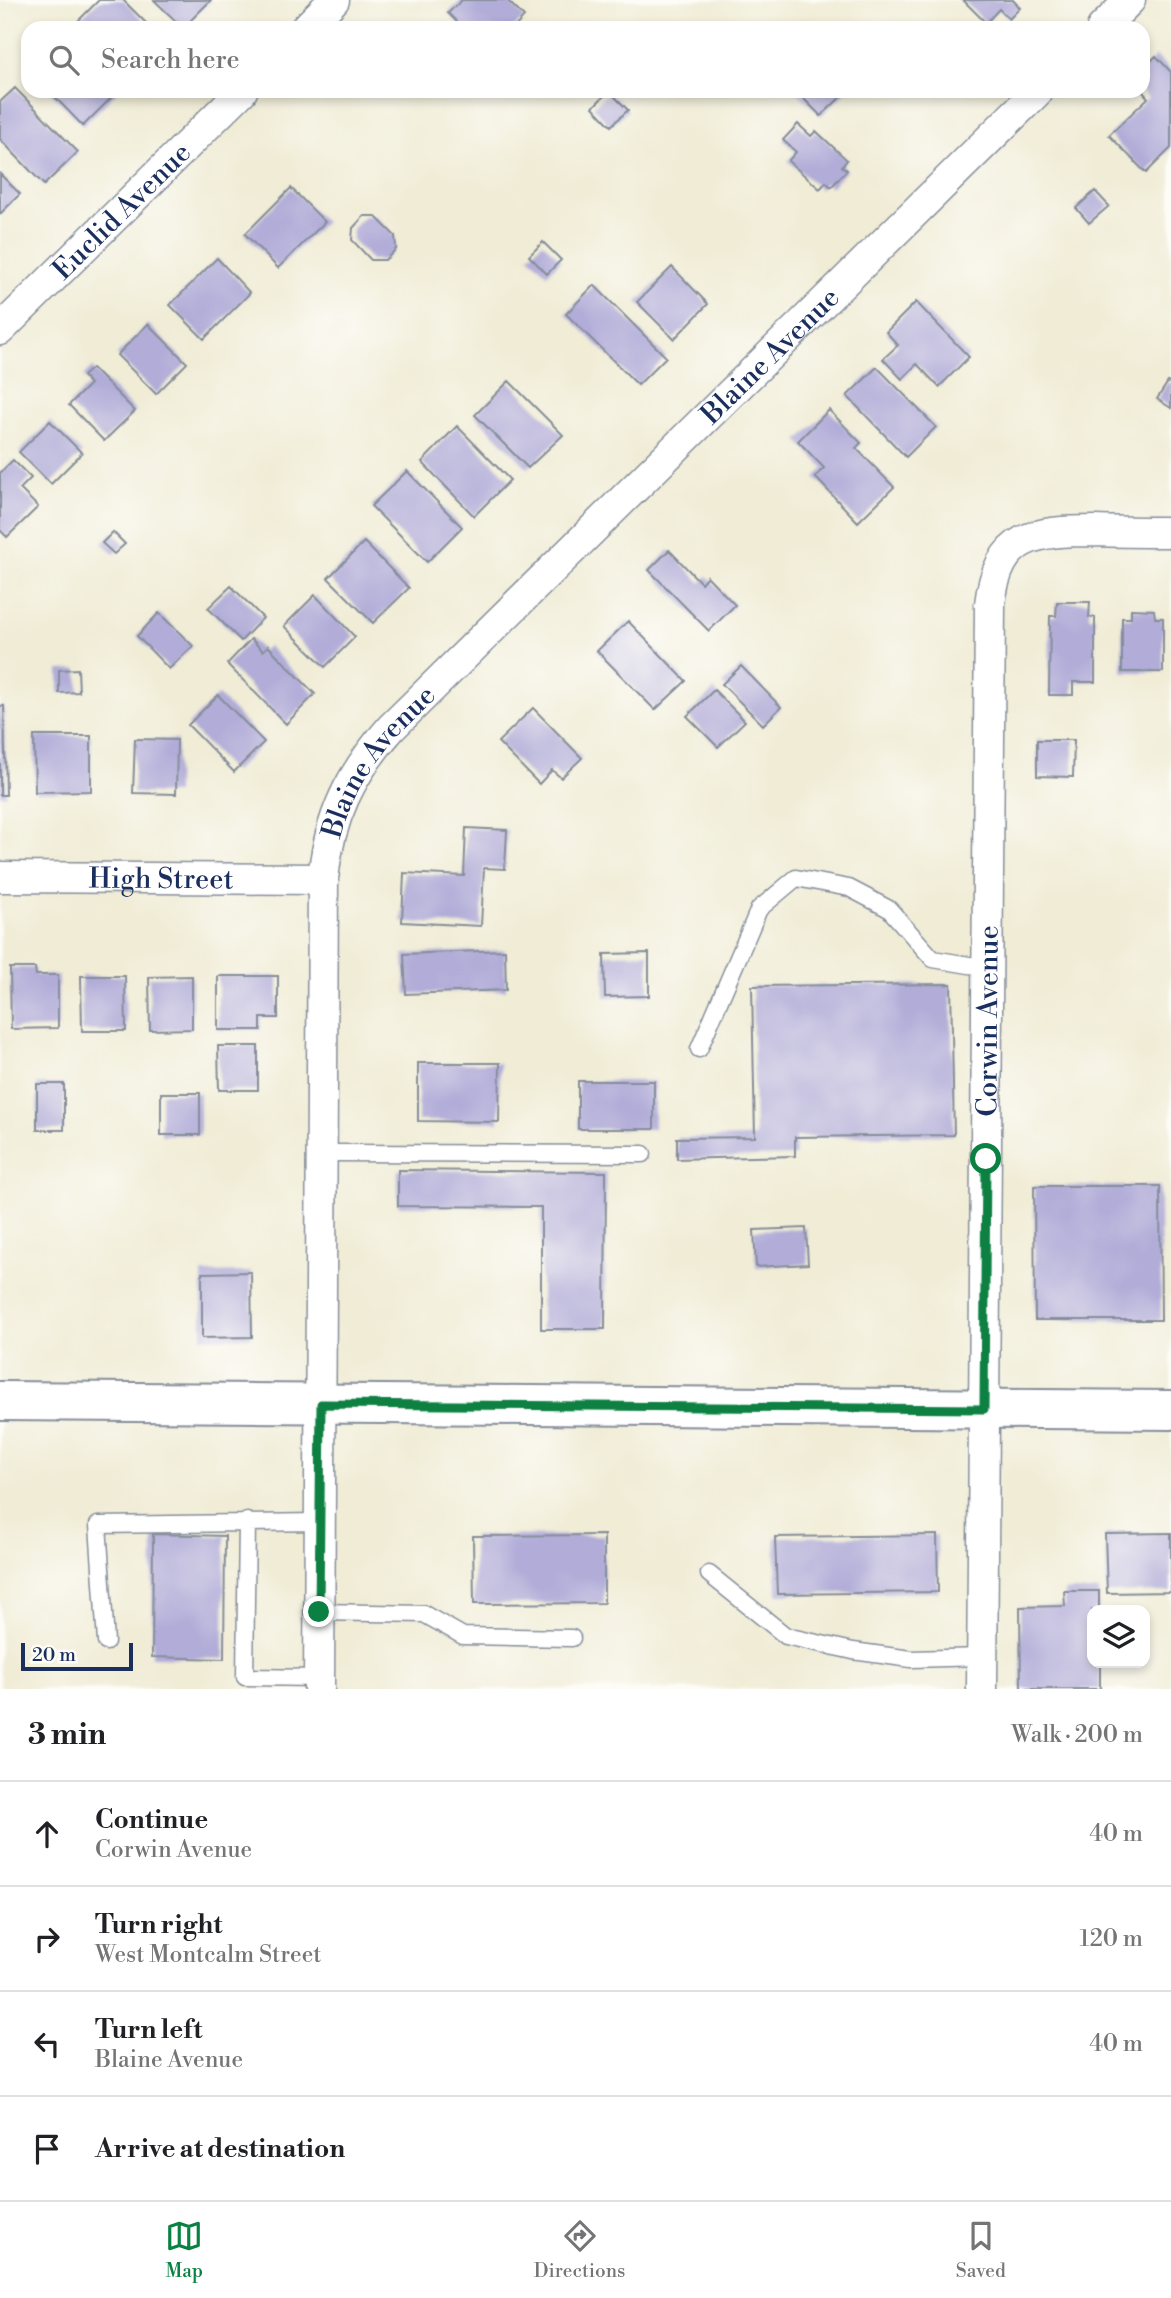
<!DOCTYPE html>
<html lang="en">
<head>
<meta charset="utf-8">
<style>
	:root { --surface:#fff; --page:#f2f2f2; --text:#202124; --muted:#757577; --line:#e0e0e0; --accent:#0b8043 }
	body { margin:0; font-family:"Libre Bodoni",serif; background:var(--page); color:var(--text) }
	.controls { position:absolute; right:21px; bottom:21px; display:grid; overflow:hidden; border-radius:14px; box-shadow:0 4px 10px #0003 }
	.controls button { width:63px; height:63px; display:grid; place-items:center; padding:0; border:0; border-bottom:2px solid var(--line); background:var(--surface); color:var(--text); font:35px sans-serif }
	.scale { position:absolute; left:21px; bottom:18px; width:112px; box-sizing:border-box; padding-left:7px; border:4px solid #1b2f5e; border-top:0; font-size:19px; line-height:24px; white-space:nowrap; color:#1b2f5e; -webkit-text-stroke:5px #fdfcf7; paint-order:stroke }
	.stop { position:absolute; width:21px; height:21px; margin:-16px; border:5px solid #0b8043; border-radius:50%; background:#fff }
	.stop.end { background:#0b8043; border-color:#fff; box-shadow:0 2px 7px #0008 }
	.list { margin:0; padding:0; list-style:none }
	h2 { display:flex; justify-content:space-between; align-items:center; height:91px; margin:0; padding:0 28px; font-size:30px }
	h2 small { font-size:23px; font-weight:400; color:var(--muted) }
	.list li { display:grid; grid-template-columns:46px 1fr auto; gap:21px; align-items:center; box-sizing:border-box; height:105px; padding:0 28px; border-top:2px solid var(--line) }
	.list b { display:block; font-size:26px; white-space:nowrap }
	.list p { margin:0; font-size:23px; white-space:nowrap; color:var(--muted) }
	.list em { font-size:23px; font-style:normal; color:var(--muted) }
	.icon { flex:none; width:38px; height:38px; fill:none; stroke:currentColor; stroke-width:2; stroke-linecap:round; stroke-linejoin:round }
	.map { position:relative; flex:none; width:1171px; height:1689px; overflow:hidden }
	.search { position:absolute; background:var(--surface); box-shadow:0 4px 10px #0003; left:21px; right:21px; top:21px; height:77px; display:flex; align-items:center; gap:18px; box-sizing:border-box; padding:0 24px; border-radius:21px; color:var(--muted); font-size:26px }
	.sheet { height:511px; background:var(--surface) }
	nav { display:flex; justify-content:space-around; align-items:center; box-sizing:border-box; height:98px; border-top:2px solid var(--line); background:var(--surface); font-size:19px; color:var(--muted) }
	nav a { display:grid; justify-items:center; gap:4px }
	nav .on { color:var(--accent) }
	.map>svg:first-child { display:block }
	.building { fill:#b1acd8 }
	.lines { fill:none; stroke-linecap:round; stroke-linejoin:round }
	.lane-casing { stroke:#868e9a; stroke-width:19 }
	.street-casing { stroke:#868e9a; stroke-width:33 }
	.secondary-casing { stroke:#868e9a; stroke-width:42 }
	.lane { stroke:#fff; stroke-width:16 }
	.street { stroke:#fff; stroke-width:30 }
	.secondary { stroke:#fff; stroke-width:38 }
	.route { stroke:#0b8043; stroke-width:9 }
	.labels { text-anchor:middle; stroke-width:5; stroke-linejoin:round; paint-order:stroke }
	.street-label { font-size:28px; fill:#1b2f5e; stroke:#fdfcf7 }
</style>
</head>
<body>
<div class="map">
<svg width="1171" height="1689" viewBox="0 0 1171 1689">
	<rect width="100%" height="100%" fill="#fdfcf7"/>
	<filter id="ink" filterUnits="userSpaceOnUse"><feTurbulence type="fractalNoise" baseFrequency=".0143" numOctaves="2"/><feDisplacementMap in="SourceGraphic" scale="14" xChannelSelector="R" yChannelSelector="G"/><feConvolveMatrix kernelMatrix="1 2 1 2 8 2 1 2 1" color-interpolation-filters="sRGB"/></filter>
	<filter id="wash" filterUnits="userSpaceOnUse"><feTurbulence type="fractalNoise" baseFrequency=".00686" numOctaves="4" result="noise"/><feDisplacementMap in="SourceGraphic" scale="28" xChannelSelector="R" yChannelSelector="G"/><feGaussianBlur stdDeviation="1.57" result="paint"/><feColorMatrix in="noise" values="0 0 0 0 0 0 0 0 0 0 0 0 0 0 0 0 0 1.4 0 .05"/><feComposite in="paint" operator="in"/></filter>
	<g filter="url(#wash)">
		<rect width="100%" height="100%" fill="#f0ecd6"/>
		<g id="blocks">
			<path class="building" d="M 99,0 L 123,0 L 151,28 L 83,28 L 77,22 Z
				M 154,0 L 211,0 L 183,28 Z
				M 462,0 L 507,0 L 524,17 L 514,28 L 463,28 L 448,13 Z
				M 963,0 L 1013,0 L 1020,8 L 1009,19 L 999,9 L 986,23 Z
				M 1156,56 L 1171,72 L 1171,148 L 1146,173 L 1109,135 L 1148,98 L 1143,92 L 1143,69 Z
				M 15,88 L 78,152 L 44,185 L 0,139 L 0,102 Z
				M 49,91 L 118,91 L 83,126 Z
				M 609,91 L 628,110 L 611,126 L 593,107 Z
				M 796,91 L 847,91 L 821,116 Z
				M 798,124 L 811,136 L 816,131 L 847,160 L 842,166 L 847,170 L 831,187 L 826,182 L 820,189 L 788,161 L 796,152 L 783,140 Z
				M 0,174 L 20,194 L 0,214 Z
				M 291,188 L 325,222 L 278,268 L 245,234 Z
				M 1095,191 L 1109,206 L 1089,223 L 1076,208 Z
				M 364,216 L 375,216 L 395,236 L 396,249 L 385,260 L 371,260 L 352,240 L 353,228 Z
				M 543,242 L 561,260 L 547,274 L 529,256 Z
				M 217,258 L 250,293 L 204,339 L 170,305 Z
				M 672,267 L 708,304 L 674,339 L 637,302 Z
				M 594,285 L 666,357 L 638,385 L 566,314 Z
				M 916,302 L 969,357 L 939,387 L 917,364 L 902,379 L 883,359 L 898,345 L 886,332 Z
				M 148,324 L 187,363 L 156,394 L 117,355 Z
				M 877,367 L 936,427 L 906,457 L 847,396 Z
				M 92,368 L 135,411 L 104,441 L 69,405 L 90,384 L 83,376 Z
				M 509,381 L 563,435 L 528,468 L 475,415 Z
				M 1168,382 L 1171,384 L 1171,408 L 1157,399 Z
				M 829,410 L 861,443 L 856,448 L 894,487 L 858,522 L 815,477 L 824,468 L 798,441 Z
				M 50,421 L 82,453 L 51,484 L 19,452 Z
				M 457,426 L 510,480 L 474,516 L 422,462 Z
				M 13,460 L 31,478 L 20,489 L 38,507 L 7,537 L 0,530 L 0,473 Z
				M 407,471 L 462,527 L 427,562 L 371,506 Z
				M 113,532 L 125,544 L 114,554 L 102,543 Z
				M 364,542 L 409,588 L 373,623 L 328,578 Z
				M 669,550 L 701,583 L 707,576 L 735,605 L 709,631 L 649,570 Z
				M 231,586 L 263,618 L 241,641 L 208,608 Z
				M 315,595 L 355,637 L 325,667 L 284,626 Z
				M 1057,602 L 1090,602 L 1089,617 L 1095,617 L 1095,682 L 1073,682 L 1073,695 L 1049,695 L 1050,616 L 1056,616 Z
				M 1131,609 L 1154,610 L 1155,618 L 1163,618 L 1163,672 L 1122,672 L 1122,618 L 1131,618 Z
				M 159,613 L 193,646 L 169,669 L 137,636 Z
				M 628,621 L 686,681 L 655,710 L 597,651 Z
				M 251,639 L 263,651 L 268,646 L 315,694 L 286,724 L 227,664 Z
				M 741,666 L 781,707 L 763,725 L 722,684 Z
				M 78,669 L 79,692 L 59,693 L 59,670 Z
				M 714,690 L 745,721 L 718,747 L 687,716 Z
				M 218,695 L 264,742 L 234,772 L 188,725 Z
				M 0,706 L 4,706 L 6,795 L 0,795 Z
				M 533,708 L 582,758 L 561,778 L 552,770 L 539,784 L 498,742 Z
				M 34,736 L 91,736 L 91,791 L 35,792 Z
				M 135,739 L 177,740 L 176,794 L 133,793 Z
				M 1037,740 L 1074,740 L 1073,777 L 1037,776 Z
				M 466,828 L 507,830 L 505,869 L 484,868 L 481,926 L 402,922 L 404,873 L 464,876 Z
				M 505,950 L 506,990 L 406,994 L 404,954 Z
				M 649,953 L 649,996 L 605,997 L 604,954 Z
				M 10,968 L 35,968 L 36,975 L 58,975 L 58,1028 L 11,1029 Z
				M 81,976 L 125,976 L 126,1031 L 82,1031 Z
				M 192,976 L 192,1029 L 150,1030 L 149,977 Z
				M 218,976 L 278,976 L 278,1018 L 261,1018 L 261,1030 L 218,1030 Z
				M 951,984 L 954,1135 L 795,1137 L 795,1156 L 677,1159 L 677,1138 L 755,1137 L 752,986 Z
				M 218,1046 L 258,1046 L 258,1090 L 219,1090 Z
				M 418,1063 L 500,1063 L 499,1122 L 418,1121 Z
				M 578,1081 L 654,1081 L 654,1129 L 578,1129 Z
				M 37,1084 L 64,1084 L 64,1130 L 37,1130 Z
				M 161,1093 L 200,1093 L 200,1135 L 161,1135 Z
				M 398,1170 L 606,1172 L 605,1329 L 541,1329 L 541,1207 L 398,1206 Z
				M 1034,1186 L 1160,1186 L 1161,1320 L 1035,1320 Z
				M 806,1228 L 808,1264 L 756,1267 L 754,1230 Z
				M 251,1272 L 252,1337 L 202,1338 L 202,1273 Z
				M 1171,1533 L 1171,1592 L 1107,1593 L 1105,1534 Z
				M 153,1534 L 225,1536 L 224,1659 L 152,1657 Z
				M 604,1535 L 604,1603 L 474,1604 L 473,1536 Z
				M 937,1535 L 938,1592 L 777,1594 L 775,1537 Z
				M 1064,1591 L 1099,1591 L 1099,1610 L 1092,1610 L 1092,1663 L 1100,1663 L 1100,1689 L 1021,1689 L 1020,1607 L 1065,1606 Z"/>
		</g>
	</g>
	<g filter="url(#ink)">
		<use href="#blocks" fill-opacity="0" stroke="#868e9a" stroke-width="2"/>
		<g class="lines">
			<g class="lane-casing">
				<path id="lane" d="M 699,1049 L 759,909 L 796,878 L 849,888 L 889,909 L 933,959 L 987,968
					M 322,1153 L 643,1154
					M 247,1521 L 245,1677 L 319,1678
					M 709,1574 L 786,1636 L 853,1651 L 911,1659 L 982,1657
					M 319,1612 L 424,1614 L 463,1636 L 572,1638
					M 106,1642 L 98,1525 L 319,1522"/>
			</g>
			<g class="street-casing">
				<g id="street">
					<path d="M 306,28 L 334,0"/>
					<path d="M 1102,28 L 1130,0"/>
					<path id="s1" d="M 0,330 L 242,91"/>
					<path id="s2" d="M 0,877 L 323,879"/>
					<path id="s3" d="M 319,1689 L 323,879 C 329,818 350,774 391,728 L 1038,91"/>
					<path id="s4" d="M 982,1689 L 990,604 C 998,534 1035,531 1095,531 C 1120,532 1146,532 1171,532"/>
				</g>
			</g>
			<g class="secondary-casing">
				<path id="secondary" d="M 0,1401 L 1171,1410"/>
			</g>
			<use href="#lane" class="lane"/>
			<use href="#street" class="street"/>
			<use href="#secondary" class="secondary"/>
		</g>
	</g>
	<g class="lines" filter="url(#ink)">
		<path class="route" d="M 319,1612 L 321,1404 L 984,1409 L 986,1159"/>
	</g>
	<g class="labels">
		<g class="street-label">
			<text dy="10" stroke="none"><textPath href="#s1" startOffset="170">Euclid Avenue</textPath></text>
			<text dy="10" stroke="none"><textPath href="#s3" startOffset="1510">Blaine Avenue</textPath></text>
			<text dy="10" stroke="none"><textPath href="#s3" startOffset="943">Blaine Avenue</textPath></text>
			<text dy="10" stroke="none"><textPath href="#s2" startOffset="161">High Street</textPath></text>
			<text dy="10" stroke="none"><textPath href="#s4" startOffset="668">Corwin Avenue</textPath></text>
		</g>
	</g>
</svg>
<div class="controls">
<button><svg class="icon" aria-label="layers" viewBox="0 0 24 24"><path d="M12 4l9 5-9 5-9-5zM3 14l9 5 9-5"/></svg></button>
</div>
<div class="scale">20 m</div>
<div class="stop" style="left:986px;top:1159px"></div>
<div class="stop end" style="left:319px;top:1612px"></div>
<div class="search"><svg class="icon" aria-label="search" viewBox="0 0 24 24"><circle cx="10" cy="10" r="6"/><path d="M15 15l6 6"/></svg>Search here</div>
</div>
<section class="sheet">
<h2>3 min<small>Walk · 200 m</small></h2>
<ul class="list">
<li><svg class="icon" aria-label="ahead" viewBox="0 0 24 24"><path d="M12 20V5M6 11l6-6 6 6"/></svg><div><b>Continue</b><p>Corwin Avenue</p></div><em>40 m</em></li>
<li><svg class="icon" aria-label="right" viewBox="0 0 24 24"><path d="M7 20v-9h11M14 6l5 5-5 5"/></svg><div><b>Turn right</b><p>West Montcalm Street</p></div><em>120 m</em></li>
<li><svg class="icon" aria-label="left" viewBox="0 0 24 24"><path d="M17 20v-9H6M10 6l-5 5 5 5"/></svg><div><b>Turn left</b><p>Blaine Avenue</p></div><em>40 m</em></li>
<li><svg class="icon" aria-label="arrive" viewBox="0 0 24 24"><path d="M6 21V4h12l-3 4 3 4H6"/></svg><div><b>Arrive at destination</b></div></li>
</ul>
</section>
<nav>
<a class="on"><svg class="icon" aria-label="map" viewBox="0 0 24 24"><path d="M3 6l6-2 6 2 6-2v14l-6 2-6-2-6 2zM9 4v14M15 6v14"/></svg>Map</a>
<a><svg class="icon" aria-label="directions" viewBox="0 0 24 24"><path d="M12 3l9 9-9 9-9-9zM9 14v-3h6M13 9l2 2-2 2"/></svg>Directions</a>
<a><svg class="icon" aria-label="saved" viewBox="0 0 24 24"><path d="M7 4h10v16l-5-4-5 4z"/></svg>Saved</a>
</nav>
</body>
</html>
